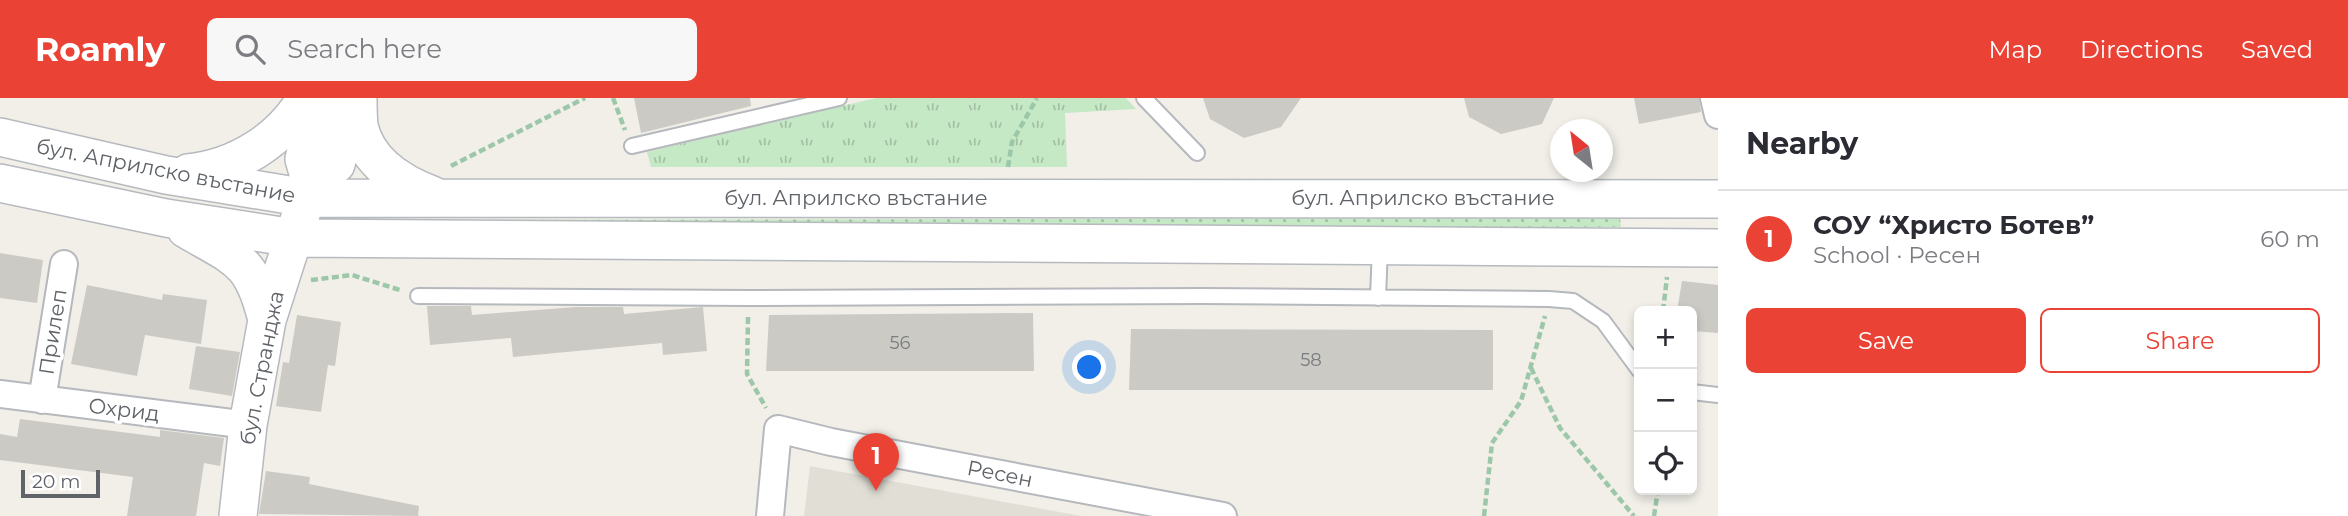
<!DOCTYPE html>
<html lang="en">
<head>
<meta charset="utf-8">
<style>
	:root { --surface:#fff; --page:#f7f7f7; --text:#2b2b33; --muted:#7c7c81; --line:#e1e1e2; --accent:#ea4335 }
	body { margin:0; font-family:Montserrat,sans-serif; background:var(--page); color:var(--text) }
	.controls { position:absolute; right:21px; bottom:21px; display:grid; overflow:hidden; border-radius:10px; box-shadow:0 4px 10px #0003 }
	.controls button { width:63px; height:63px; display:grid; place-items:center; padding:0; border:0; border-bottom:2px solid var(--line); background:var(--surface); color:var(--text); font:35px sans-serif }
	.compass { position:absolute; left:1550px; top:21px; width:63px; height:63px; border-radius:50%; background:var(--surface); box-shadow:0 4px 10px #0003; rotate:330deg }
	.scale { position:absolute; left:21px; bottom:18px; width:79px; box-sizing:border-box; padding-left:7px; border:4px solid #5f6368; border-top:0; font-size:19px; line-height:24px; white-space:nowrap; color:#5f6368; -webkit-text-stroke:5px #fff; paint-order:stroke }
	.you { position:absolute; left:1090px; top:270px; width:24px; height:24px; margin:-18px; border:5px solid #fff; border-radius:50%; background:#1a73e8; box-shadow:0 0 0 10px #1a73e833 }
	.badge { display:grid; place-items:center; width:46px; height:46px; border-radius:50%; background:var(--accent); color:#fff; font-size:23px; font-weight:700 }
	.pin { position:absolute; translate:-50% -58px; filter:drop-shadow(0 2px 4px #0008) }
	.pin::after { content:''; position:absolute; top:37px; width:24px; height:21px; background:inherit; clip-path:polygon(0 0,100% 0,50% 100%) }
	.list { margin:0; padding:0; list-style:none }
	h2 { display:flex; justify-content:space-between; align-items:center; height:91px; margin:0; padding:0 28px; font-size:30px }
	h2 small { font-size:23px; font-weight:400; color:var(--muted) }
	.list li { display:grid; grid-template-columns:46px 1fr auto; gap:21px; align-items:center; box-sizing:border-box; height:98px; padding:0 28px; border-top:2px solid var(--line) }
	.list b { display:block; font-size:26px; white-space:nowrap }
	.list p { margin:0; font-size:23px; white-space:nowrap; color:var(--muted) }
	.list em { font-size:23px; font-style:normal; color:var(--muted) }
	.actions { display:flex; gap:14px; padding:21px 28px }
	.actions a { flex:1; padding:16px 0; border:2px solid var(--accent); border-radius:10px; text-align:center; font-size:24px; color:var(--accent) }
	.actions .main { background:var(--accent); color:#fff }
	.icon { flex:none; width:38px; height:38px; fill:none; stroke:currentColor; stroke-width:2; stroke-linecap:round; stroke-linejoin:round }
	.map { position:relative; flex:none; width:1718px; height:418px; overflow:hidden }
	header { display:flex; align-items:center; gap:42px; box-sizing:border-box; height:98px; padding:0 35px; background:var(--accent); color:#fff }
	header strong { font-size:33px }
	nav { display:flex; gap:38px; margin-inline-start:auto; font-size:24px }
	.search { width:490px; height:63px; background:var(--page); display:flex; align-items:center; gap:18px; box-sizing:border-box; padding:0 24px; border-radius:10px; color:var(--muted); font-size:26px }
	main { display:flex }
	aside { flex:1; background:var(--surface) }
	.map>svg:first-child { display:block }
	.education { fill:#e1ded6 }
	.grass { fill:url(#grass-dots) }
	.park { fill:url(#park-tufts) }
	.building { fill:#cccac5 }
	.lines { fill:none; stroke-linecap:round; stroke-linejoin:round }
	.lane-casing { stroke:#b5b8bc; stroke-width:18 }
	.street-casing { stroke:#b5b8bc; stroke-width:30 }
	.secondary-casing { stroke:#b6babf; stroke-width:40 }
	.path { stroke:#9cc7a9; stroke-width:4.5; stroke-dasharray:7 3.5; stroke-linecap:butt }
	.lane { stroke:#fff; stroke-width:14 }
	.street { stroke:#fff; stroke-width:26 }
	.secondary { stroke:#fff; stroke-width:37 }
	.labels { text-anchor:middle; stroke-width:7; stroke-linejoin:round; paint-order:stroke }
	.number-label { font-size:18px; fill:#7a7d7f }
	.street-label { font-size:21px; fill:#5f6368; stroke:#fff }
</style>
</head>
<body>
<header>
<strong>Roamly</strong>
<div class="search"><svg class="icon" aria-label="search" viewBox="0 0 24 24"><circle cx="10" cy="10" r="6"/><path d="M15 15l6 6"/></svg>Search here</div>
<nav><a>Map</a><a>Directions</a><a>Saved</a></nav>
</header>
<main>
<div class="map">
<svg width="1718" height="418" viewBox="0 0 1718 418">
	<defs>
		<pattern id="grass-dots" width="8" height="8" patternUnits="userSpaceOnUse" patternTransform="scale(1.75)"><rect width="8" height="8" fill="#c5e8c5"/><path d="M2 2h.1M6 6h.1" fill="none" stroke="#a3c0a4" stroke-width="1.8" stroke-linecap="round"/></pattern>
		<pattern id="park-tufts" width="24" height="20" patternUnits="userSpaceOnUse" patternTransform="scale(1.75)"><rect width="24" height="20" fill="#c5e8c5"/><path d="M3 7l-1-3M5 7V3M7 7l1-3M15 17l-1-3M17 17v-4M19 17l1-3" fill="none" stroke="#a3c0a4"/></pattern>
	</defs>
	<rect width="100%" height="100%" fill="#f1efe8"/>
	<path class="education" d="M 810,368 L 1081,418 L 804,418 Z"/>
	<path class="grass" d="M 1620,120 L 1621,129 L 387,129 L 389,122 Z"/>
	<path class="park" d="M 876,0 L 1126,0 L 1136,11 L 1065,15 L 1067,69 L 651,69 L 647,54 Z"/>
	<path class="building" d="M 634,0 L 750,0 L 751,8 L 641,35 Z
		M 1203,0 L 1301,0 L 1281,29 L 1244,40 L 1210,21 Z
		M 1464,0 L 1554,0 L 1542,26 L 1501,36 L 1469,19 Z
		M 1634,0 L 1699,0 L 1701,14 L 1639,26 Z
		M 0,155 L 43,162 L 37,205 L 0,200 Z
		M 1682,183 L 1718,187 L 1718,235 L 1692,233 L 1692,213 L 1677,213 Z
		M 87,187 L 162,202 L 163,196 L 207,202 L 201,246 L 145,237 L 137,278 L 71,266 Z
		M 427,208 L 471,208 L 472,217 L 576,209 L 623,209 L 624,216 L 703,209 L 707,253 L 663,257 L 662,245 L 513,259 L 511,240 L 430,247 Z
		M 1033,215 L 1034,273 L 766,273 L 769,217 Z
		M 297,217 L 341,224 L 335,268 L 328,267 L 321,314 L 276,308 L 283,264 L 289,265 Z
		M 1131,231 L 1493,232 L 1493,292 L 1129,292 Z
		M 196,248 L 240,254 L 232,298 L 189,291 Z
		M 20,321 L 160,339 L 160,332 L 224,340 L 220,368 L 204,365 L 196,418 L 127,418 L 133,379 L 0,362 L 0,336 L 17,339 Z
		M 266,373 L 310,379 L 309,386 L 419,408 L 418,418 L 259,416 Z"/>
	<g class="lines">
		<g class="lane-casing">
			<path id="lane" d="M 1144,0 L 1197,55
				M 632,48 L 839,0
				M 418,198 L 748,200 L 1203,198 L 1549,201 L 1573,203 L 1603,223 L 1639,272
				M 1378,200 L 1380,149
				M 1692,294 L 1718,297"/>
		</g>
		<g class="street-casing">
			<path id="street" d="M 1714,0 L 1718,17
				M 0,296 L 248,327
				M 42,302 L 64,166
				M 770,418 L 778,331 L 831,344 L 1223,418"/>
		</g>
		<g class="secondary-casing">
			<path id="secondary" d="M 358,0 C 358,9 358,19 359,28 C 367,64 400,85 432,97
				M 0,39 L 166,77 L 307,100 L 1718,101
				M 188,75 C 236,70 281,43 306,0
				M 0,85 L 166,120 L 294,140 L 1718,150
				M 311,85 L 336,66 L 353,2
				M 186,131 C 237,161 252,161 267,222
				M 238,418 L 248,327 L 267,222 L 311,85 L 304,61 L 320,0"/>
		</g>
		<path class="path" d="M 613,0 L 625,32
			M 451,68 L 585,0
			M 1008,69 L 1012,44 L 1037,0
			M 311,182 L 352,177 L 400,192
			M 1663,213 L 1667,179
			M 748,219 L 747,276 L 766,310
			M 1531,270 L 1560,330 L 1634,418
			M 1484,418 L 1492,345 L 1521,303 L 1545,218
			M 1654,418 L 1658,392"/>
		<use href="#lane" class="lane"/>
		<use href="#street" class="street"/>
		<use href="#secondary" class="secondary"/>
	</g>
	<g class="labels">
		<g class="number-label">
			<text x="900" y="251">56</text>
			<text x="1311" y="268">58</text>
		</g>
		<g class="street-label">
			<text transform="translate(166 73) rotate(11)" y="7">бул. Априлско въстание</text>
			<text x="856" y="107">бул. Априлско въстание</text>
			<text x="1423" y="107">бул. Априлско въстание</text>
			<text transform="translate(53 234) rotate(-81)" y="7">Прилеп</text>
			<text transform="translate(262 270) rotate(-79)" y="7">бул. Странджа</text>
			<text transform="translate(124 312) rotate(7)" y="7">Охрид</text>
			<text transform="translate(1000 376) rotate(11)" y="7">Ресен</text>
		</g>
	</g>
</svg>
<div class="controls">
<button>+</button>
<button>−</button>
<button><svg class="icon" aria-label="locate" viewBox="0 0 24 24"><circle cx="12" cy="12" r="6"/><path d="M12 2v4M12 18v4M2 12h4M18 12h4"/></svg></button>
</div>
<svg class="compass" viewBox="-18 -18 36 36"><path d="M0-13l5 13h-10z" fill="#e53935"/><path d="M0 13l5-13h-10z" fill="#7c7c81"/></svg>
<div class="scale">20 m</div>
<div class="you"></div>
<div class="pin badge" style="left:876px;top:393px">1</div>
</div>
<aside>
<h2>Nearby<small></small></h2>
<ul class="list">
<li><span class="badge">1</span><div><b>СОУ “Христо Ботев”</b><p>School · Ресен</p></div><em>60 m</em></li>
</ul>
<div class="actions"><a class="main">Save</a><a>Share</a></div>
</aside>
</main>
</body>
</html>
